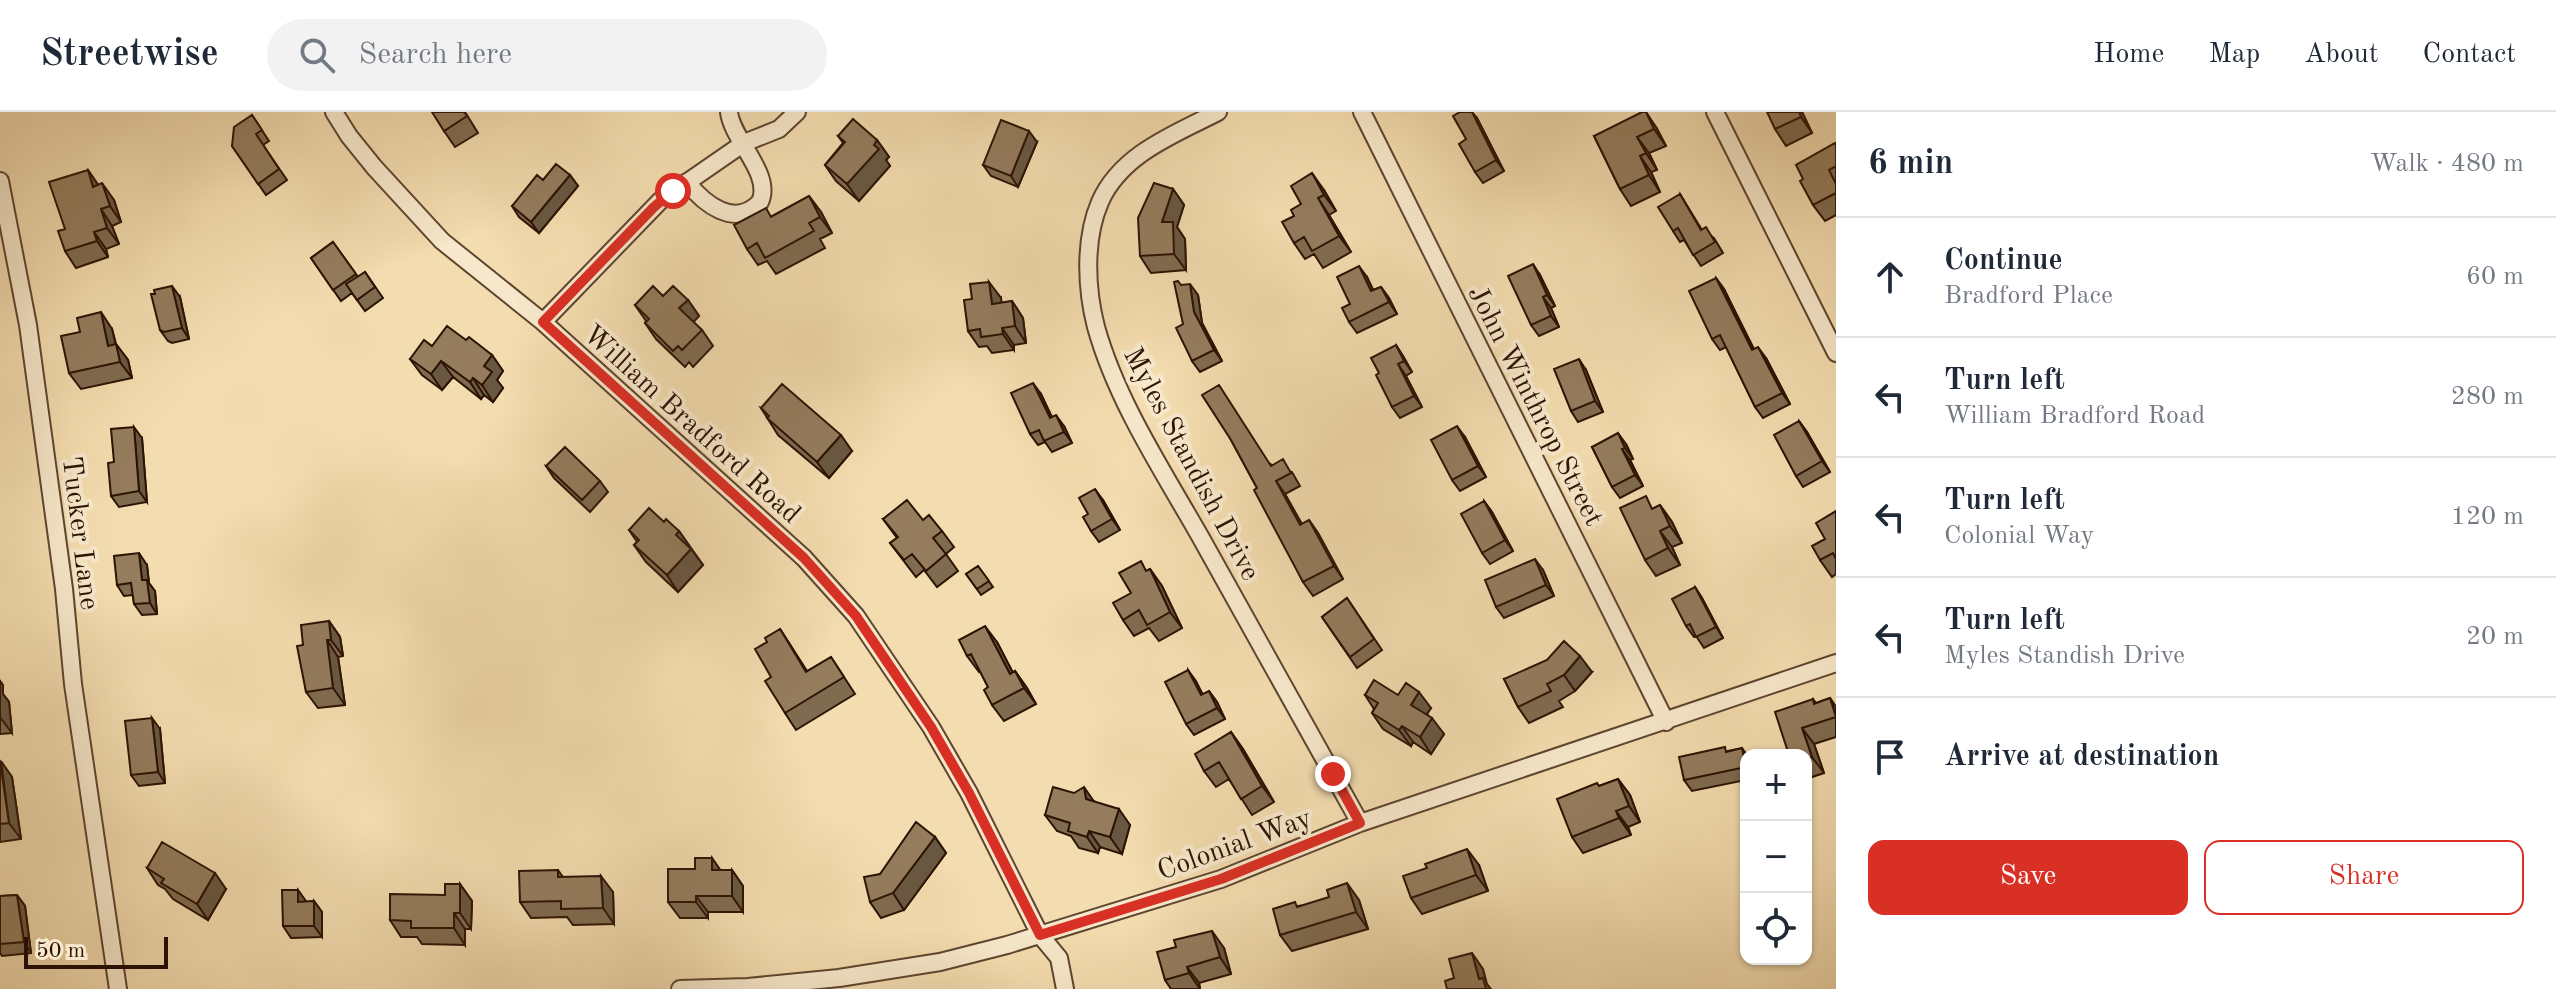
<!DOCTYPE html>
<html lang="en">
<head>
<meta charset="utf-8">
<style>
	:root { --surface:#fff; --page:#f2f2f3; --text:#1f2937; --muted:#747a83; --line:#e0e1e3; --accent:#d93025 }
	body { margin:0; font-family:"Old Standard TT",serif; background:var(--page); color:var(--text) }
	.controls { position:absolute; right:24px; bottom:24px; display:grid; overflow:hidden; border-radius:16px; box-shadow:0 2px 6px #0004 }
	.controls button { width:72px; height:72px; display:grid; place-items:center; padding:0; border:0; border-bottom:2px solid var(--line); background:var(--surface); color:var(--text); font:40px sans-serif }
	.scale { position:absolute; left:24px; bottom:20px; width:144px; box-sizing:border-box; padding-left:8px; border:4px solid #2d1304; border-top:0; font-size:22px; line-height:28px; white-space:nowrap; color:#2d1304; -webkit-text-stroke:6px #f7e8cb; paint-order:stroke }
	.stop { position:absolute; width:24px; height:24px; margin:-18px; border:6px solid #d93025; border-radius:50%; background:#fff }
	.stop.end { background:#d93025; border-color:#fff; box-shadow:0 2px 8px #0008 }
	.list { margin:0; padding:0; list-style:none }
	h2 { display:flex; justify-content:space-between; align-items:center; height:104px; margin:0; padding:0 32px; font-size:34px }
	h2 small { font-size:26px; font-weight:400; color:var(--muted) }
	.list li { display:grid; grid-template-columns:52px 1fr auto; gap:24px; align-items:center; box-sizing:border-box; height:120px; padding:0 32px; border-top:2px solid var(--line) }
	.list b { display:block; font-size:30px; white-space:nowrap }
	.list p { margin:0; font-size:26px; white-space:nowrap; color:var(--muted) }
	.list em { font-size:26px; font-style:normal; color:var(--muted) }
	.actions { display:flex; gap:16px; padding:24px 32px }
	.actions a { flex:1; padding:18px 0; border:2px solid var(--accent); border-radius:16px; text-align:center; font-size:28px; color:var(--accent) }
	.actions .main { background:var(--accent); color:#fff }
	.icon { flex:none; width:44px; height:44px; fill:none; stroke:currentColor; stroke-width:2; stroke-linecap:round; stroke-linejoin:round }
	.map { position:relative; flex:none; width:1836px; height:877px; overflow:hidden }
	header { display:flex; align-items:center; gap:48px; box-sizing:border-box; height:112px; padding:0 40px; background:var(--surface); border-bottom:2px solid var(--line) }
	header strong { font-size:38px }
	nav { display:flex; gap:44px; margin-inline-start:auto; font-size:28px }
	.search { width:560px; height:72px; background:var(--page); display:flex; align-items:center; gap:20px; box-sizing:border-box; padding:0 28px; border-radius:44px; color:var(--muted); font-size:30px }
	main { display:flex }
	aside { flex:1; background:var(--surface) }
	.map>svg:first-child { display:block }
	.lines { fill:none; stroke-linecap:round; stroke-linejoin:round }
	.minor-casing { stroke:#5e452f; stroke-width:20 }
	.minor { stroke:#f7e8cb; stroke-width:16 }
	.wall { fill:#7f6b50; stroke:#2d1304; stroke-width:2 }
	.shaded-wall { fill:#685741; stroke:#2d1304; stroke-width:2 }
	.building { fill:#947c5d; stroke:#2d1304; stroke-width:2 }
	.route { stroke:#d93025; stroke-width:10 }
	.labels { text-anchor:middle; stroke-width:8; stroke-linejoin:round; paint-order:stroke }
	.street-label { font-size:28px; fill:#2d1304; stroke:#f7e8cb }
</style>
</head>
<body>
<header>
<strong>Streetwise</strong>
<div class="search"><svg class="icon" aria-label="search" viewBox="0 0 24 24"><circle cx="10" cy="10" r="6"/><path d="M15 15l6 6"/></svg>Search here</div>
<nav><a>Home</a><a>Map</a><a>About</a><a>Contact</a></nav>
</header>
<main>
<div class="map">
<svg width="1836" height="877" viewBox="0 0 1836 877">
	<rect width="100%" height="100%" fill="#f3dcaf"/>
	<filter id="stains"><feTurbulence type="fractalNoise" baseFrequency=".0025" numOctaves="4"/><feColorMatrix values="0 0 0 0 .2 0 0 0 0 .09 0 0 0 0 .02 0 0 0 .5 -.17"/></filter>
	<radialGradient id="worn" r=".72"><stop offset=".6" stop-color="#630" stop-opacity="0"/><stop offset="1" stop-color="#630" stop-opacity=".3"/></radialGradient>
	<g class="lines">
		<g class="minor-casing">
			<path id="minor" d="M 334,0 L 349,24 L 374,55 L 442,129 L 543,210 L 804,446 L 856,504 L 931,615 L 969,681 L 1040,823 L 1059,846 L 1065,877
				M 1218,0 C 1175,22 1121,42 1100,90 C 1084,127 1086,176 1096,215 C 1117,290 1163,359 1201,426 C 1255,521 1308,616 1360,711
				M 1362,0 L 1666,610
				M 1715,0 L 1836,241
				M 0,69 L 28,213 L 64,477 L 73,572 L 118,877
				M 687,70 C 704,92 735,117 760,90 C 773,62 732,28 729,0
				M 543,210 L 660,89 L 744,31 L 779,17 L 797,0
				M 680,877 L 748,875 L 839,866 L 940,850 L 1007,833 L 1221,767 L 1360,711 L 1836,551"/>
		</g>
		<use href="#minor" class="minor"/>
	</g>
	<path class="wall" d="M 465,0 L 478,21 L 455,35 L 444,19 Z
		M 1802,0 L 1812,21 L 1786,34 L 1775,17 Z
		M 252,3 L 269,29 L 263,33 L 287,68 L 266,83 L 232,34 Z
		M 1477,6 L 1504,59 L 1483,71 L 1475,60 L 1466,27 Z
		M 1656,15 L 1666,34 L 1649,41 L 1657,58 L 1651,60 L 1660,80 L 1631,94 L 1620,77 L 1594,24 Z
		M 838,24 L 877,28 L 889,45 L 886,48 L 890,54 L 859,89 L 836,69 L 825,53 L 843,31 Z
		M 1037,30 L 1018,75 L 991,64 L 983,53 Z
		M 1836,33 L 1836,103 L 1825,109 L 1813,93 L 1803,67 Z
		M 88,58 L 98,73 L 114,88 L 121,110 L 112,114 L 119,132 L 106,137 L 108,145 L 76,156 L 65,139 L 65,117 Z
		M 570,63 L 578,74 L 539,121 L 519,105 L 512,94 L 543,68 Z
		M 1173,77 L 1184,93 L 1177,115 L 1185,127 L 1186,158 L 1151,161 L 1140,144 Z
		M 1324,78 L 1336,99 L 1329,103 L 1351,140 L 1323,156 L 1314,142 L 1305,147 L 1294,131 L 1294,104 Z
		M 1680,82 L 1702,118 L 1714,126 L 1723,141 L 1701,154 L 1684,128 L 1680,130 L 1673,119 Z
		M 809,84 L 821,100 L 832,121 L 820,127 L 825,136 L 776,162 L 767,149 L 758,153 L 747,137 L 772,104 Z
		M 333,130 L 358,165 L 365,160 L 383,186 L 365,199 L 352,181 L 341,189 L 311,146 Z
		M 1540,163 L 1555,194 L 1551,196 L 1559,215 L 1539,224 L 1531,213 Z
		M 1367,165 L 1373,178 L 1381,175 L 1389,186 L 1397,202 L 1357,221 L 1349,210 L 1350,192 Z
		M 1716,166 L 1724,177 L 1754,237 L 1766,246 L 1790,292 L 1763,306 L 1755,295 L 1726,235 L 1720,238 L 1712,227 Z
		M 1181,173 L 1198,183 L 1202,211 L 1222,249 L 1200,260 L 1192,249 L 1183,212 Z
		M 663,184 L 688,188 L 699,204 L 693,210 L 702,218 L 713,234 L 693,255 L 689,250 L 685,255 L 656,227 L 645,211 L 646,209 L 635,193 Z
		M 180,185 L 189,227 L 172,231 L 168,229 L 160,218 Z
		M 1001,186 L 1001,191 L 1012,189 L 1023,206 L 1026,231 L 1014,233 L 1014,238 L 992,241 L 987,234 L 979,235 L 968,219 Z
		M 112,217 L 116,232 L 128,248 L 132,266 L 81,277 L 69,261 Z
		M 466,228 L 492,243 L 503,259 L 497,268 L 503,276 L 493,290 L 484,283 L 481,287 L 453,265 L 442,278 L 422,263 L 410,247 L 432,234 Z
		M 1396,233 L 1403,244 L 1412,260 L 1406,264 L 1422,295 L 1400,306 L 1392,295 L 1379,261 Z
		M 1586,258 L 1603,300 L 1578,310 L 1571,299 Z
		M 1041,282 L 1052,305 L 1064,314 L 1072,331 L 1052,340 L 1045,330 L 1038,333 L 1030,322 Z
		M 761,296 L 852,339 L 829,366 L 778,323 Z
		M 1799,309 L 1807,320 L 1830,360 L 1803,375 L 1796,364 Z
		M 1465,325 L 1486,365 L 1460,379 L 1452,368 Z
		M 142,326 L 147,390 L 119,395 L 111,384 L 114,350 Z
		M 1231,328 L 1272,353 L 1292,360 L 1300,374 L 1285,382 L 1302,412 L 1309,408 L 1318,421 L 1343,467 L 1313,484 L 1303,470 L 1257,376 Z
		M 1626,332 L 1633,347 L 1630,348 L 1643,374 L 1620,386 L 1612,375 L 1592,335 Z
		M 546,354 L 600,369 L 608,380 L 590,400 L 554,366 Z
		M 1103,388 L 1120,418 L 1099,430 L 1091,419 L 1088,402 Z
		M 1484,389 L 1492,400 L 1513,439 L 1490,452 L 1482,441 Z
		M 1660,393 L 1672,410 L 1682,431 L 1672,435 L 1680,453 L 1656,464 L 1645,448 L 1654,396 Z
		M 1836,399 L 1836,462 L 1832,465 L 1820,448 L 1825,427 Z
		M 883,407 L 923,408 L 942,419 L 954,435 L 946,442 L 958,459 L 937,475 L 924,458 L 916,465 L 890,431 L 897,426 Z
		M 664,410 L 679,419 L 703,453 L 678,480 L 646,450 L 634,433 L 637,430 L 629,418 Z
		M 147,453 L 149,471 L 155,479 L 157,502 L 142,503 L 134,492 L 133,483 L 124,484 L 117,473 Z
		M 978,454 L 993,475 L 981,483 L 966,462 Z
		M 1150,457 L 1162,474 L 1182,516 L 1159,529 L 1149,516 L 1134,524 L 1123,508 L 1131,481 L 1148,458 Z
		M 1543,458 L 1554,484 L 1504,506 L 1496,495 Z
		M 1695,475 L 1702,486 L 1723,526 L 1704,536 L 1696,524 L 1694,525 L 1686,514 Z
		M 1347,486 L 1382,538 L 1357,556 L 1322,505 Z
		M 329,509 L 340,525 L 343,544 L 338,545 L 345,593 L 318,596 L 306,580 L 303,533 Z
		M 780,517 L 807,559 L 831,545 L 855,582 L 796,618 L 785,601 L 771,565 L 767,530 Z
		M 997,530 L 1013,561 L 1015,559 L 1027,576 L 1036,592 L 1004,609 L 992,593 L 988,575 L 980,559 L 979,560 L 967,544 Z
		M 1188,558 L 1203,583 L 1209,579 L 1217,590 L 1225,607 L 1194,623 L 1186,612 Z
		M 1592,560 L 1575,579 L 1559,589 L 1563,595 L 1529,611 L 1518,595 L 1504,567 Z
		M 0,569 L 3,573 L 3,582 L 9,590 L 12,621 L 0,622 Z
		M 1365,583 L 1398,583 L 1431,596 L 1427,602 L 1444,622 L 1431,642 L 1413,630 L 1411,634 L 1383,617 L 1372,601 L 1374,597 Z
		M 1830,586 L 1836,595 L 1836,625 L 1814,632 L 1824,661 L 1806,667 L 1806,643 L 1789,643 L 1813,587 L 1816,591 Z
		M 160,617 L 165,671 L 139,674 L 131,663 Z
		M 1231,620 L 1243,637 L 1274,690 L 1252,703 L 1229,667 L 1216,675 L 1204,659 Z
		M 1742,636 L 1747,643 L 1746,668 L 1692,679 L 1684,668 L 1728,639 Z
		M 0,649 L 12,665 L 21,727 L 0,730 Z
		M 1618,667 L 1630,683 L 1640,710 L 1628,715 L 1631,723 L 1583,741 L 1572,725 L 1599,674 Z
		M 1094,689 L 1130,713 L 1122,742 L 1100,735 L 1098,741 L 1079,736 L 1071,724 L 1057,719 L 1045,703 Z
		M 935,725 L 946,741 L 904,798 L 881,806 L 870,790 L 880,762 Z
		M 712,746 L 720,758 L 732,758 L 743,774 L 743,800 L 708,800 L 708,806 L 680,806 L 668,790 L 695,757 Z
		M 1479,753 L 1488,779 L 1422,802 L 1411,786 L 1427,756 Z
		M 147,756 L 226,777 L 208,808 L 173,787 L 165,777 L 158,773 Z
		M 558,758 L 563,765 L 613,780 L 614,812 L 573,813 L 567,805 L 531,806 L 520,790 Z
		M 460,772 L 472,789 L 471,817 L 465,817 L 465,833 L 422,832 L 417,825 L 401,825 L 390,808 L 445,783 Z
		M 298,778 L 306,790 L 314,789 L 322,800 L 322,825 L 291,826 L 283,814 Z
		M 17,783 L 25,794 L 31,841 L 2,844 L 0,841 L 0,784 Z
		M 1359,788 L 1368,817 L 1292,839 L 1280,823 L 1298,794 Z
		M 1176,835 L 1224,836 L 1231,862 L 1199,871 L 1200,877 L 1171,877 L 1165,868 Z"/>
	<path class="shaded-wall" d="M 1472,0 L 1477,6 L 1504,59 L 1496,48 Z
		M 1646,0 L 1656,15 L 1666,34 L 1654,17 Z
		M 1799,0 L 1802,0 L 1812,21 L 1801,5 Z
		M 1029,19 L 1037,30 L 1018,75 L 1011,64 Z
		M 1637,25 L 1649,41 L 1657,58 L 1646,41 Z
		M 877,28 L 889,45 L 886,48 L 890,54 L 859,89 L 847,72 Z
		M 1640,44 L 1651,60 L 1660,80 L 1649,63 Z
		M 88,58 L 99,74 L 93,75 Z
		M 1312,61 L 1324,78 L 1336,99 L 1324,83 Z
		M 570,63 L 578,74 L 539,121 L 531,110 Z
		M 102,71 L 114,88 L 121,110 L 110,94 Z
		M 1173,77 L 1184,93 L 1177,115 L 1185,127 L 1186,158 L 1174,142 L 1162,110 Z
		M 809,84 L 821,100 L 832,121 L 820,105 Z
		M 1318,86 L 1329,103 L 1351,140 L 1339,124 Z
		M 101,97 L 112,114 L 119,132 L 107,116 Z
		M 94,120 L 106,137 L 108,145 L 97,129 Z
		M 1533,152 L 1540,163 L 1555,194 L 1547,183 Z
		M 1359,154 L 1367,165 L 1379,190 L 1371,179 Z
		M 1716,166 L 1724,177 L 1759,249 L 1752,238 Z
		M 989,170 L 1001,186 L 1004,208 L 992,192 Z
		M 1190,172 L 1198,183 L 1202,211 L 1222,249 L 1214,238 L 1194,200 Z
		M 172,174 L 180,185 L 189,227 L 182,216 Z
		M 1381,175 L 1389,186 L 1397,202 L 1389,190 Z
		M 1543,185 L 1551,196 L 1559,215 L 1551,204 Z
		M 688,188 L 699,204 L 691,213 L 679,196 Z
		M 1012,189 L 1023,206 L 1026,231 L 1015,214 Z
		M 101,200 L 112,217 L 120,250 L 108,234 Z
		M 1002,216 L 1014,233 L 1014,238 L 1003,222 Z
		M 116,232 L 128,248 L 132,266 L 120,250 Z
		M 1396,233 L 1403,244 L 1412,260 L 1404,249 Z
		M 1758,235 L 1766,246 L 1790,292 L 1782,281 Z
		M 492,243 L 503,259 L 497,268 L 503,276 L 493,290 L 482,273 L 484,254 Z
		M 1579,247 L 1586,258 L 1603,300 L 1595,289 Z
		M 441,249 L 453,265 L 442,278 L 431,262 Z
		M 1398,252 L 1406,264 L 1422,295 L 1414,284 Z
		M 473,266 L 484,283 L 481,287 L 470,270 Z
		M 1033,271 L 1041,282 L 1057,318 L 1050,306 Z
		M 1056,303 L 1064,314 L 1072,331 L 1064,320 Z
		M 1799,309 L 1807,320 L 1830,360 L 1822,349 Z
		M 1457,314 L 1465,325 L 1486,365 L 1478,354 Z
		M 134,315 L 142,326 L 147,390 L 139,379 Z
		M 1618,321 L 1626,332 L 1633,347 L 1625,336 Z
		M 841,323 L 852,339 L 829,366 L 817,350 Z
		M 1622,337 L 1630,348 L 1643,374 L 1635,363 Z
		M 1276,369 L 1285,382 L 1309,426 L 1300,413 Z
		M 1095,377 L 1103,388 L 1120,418 L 1112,407 Z
		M 1484,389 L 1492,400 L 1513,439 L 1505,428 Z
		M 1660,393 L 1672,410 L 1682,431 L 1670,414 Z
		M 1309,408 L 1318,421 L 1343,467 L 1334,454 Z
		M 679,419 L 690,435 L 687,439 L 676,423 Z
		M 1660,419 L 1672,435 L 1680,453 L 1668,436 Z
		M 691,437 L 703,453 L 678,480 L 667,463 Z
		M 139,441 L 147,453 L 149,471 L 155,479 L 157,502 L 150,491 L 142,468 Z
		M 1535,447 L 1543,458 L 1554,484 L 1546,473 Z
		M 1150,457 L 1162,474 L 1182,516 L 1170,500 Z
		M 1695,475 L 1702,486 L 1723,526 L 1716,515 Z
		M 329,509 L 340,525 L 343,544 L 331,528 Z
		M 985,514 L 997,530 L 1022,578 L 1010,562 Z
		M 780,517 L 791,534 L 817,576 L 806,560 Z
		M 327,528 L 338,545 L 345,593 L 333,576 Z
		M 1580,544 L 1592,560 L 1575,579 L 1564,563 Z
		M 1188,558 L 1196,569 L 1209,595 L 1201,583 Z
		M 1015,559 L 1027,576 L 1036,592 L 1024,576 Z
		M 0,569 L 3,573 L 3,582 L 9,590 L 12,621 L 0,605 Z
		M 1209,579 L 1217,590 L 1225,607 L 1217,596 Z
		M 1419,580 L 1431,596 L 1422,609 L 1411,593 Z
		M 1830,586 L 1836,595 L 1836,605 Z
		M 152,606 L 160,617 L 165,671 L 158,660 Z
		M 1432,606 L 1444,622 L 1431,642 L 1420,625 Z
		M 1402,614 L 1413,630 L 1411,634 L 1399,618 Z
		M 1802,616 L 1814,632 L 1824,661 L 1812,645 Z
		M 1231,620 L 1243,637 L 1274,690 L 1262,674 Z
		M 1,649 L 12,665 L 21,727 L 9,711 Z
		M 1618,667 L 1630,683 L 1640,710 L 1629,694 Z
		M 1084,675 L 1095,691 L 1086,687 Z
		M 1119,697 L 1130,713 L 1122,742 L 1110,725 Z
		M 1616,699 L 1628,715 L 1631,723 L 1619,706 Z
		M 1089,719 L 1100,735 L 1098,741 L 1087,725 Z
		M 935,725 L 946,741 L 904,798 L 893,781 Z
		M 1467,737 L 1479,753 L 1488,779 L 1476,763 Z
		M 712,746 L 723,762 L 712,758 Z
		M 732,758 L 743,774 L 743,800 L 732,784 Z
		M 215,761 L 226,777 L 208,808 L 197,792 Z
		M 601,764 L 613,780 L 614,812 L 603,796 Z
		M 1347,771 L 1359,788 L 1368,817 L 1356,800 Z
		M 460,772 L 472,789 L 471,817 L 460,801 Z
		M 298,778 L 306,789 L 306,801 L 298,790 Z
		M 17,783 L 25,794 L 31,841 L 24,830 Z
		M 696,784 L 708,800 L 708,806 L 696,790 Z
		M 314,789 L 322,800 L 322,825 L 314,814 Z
		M 454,801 L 465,817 L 465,833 L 454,816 Z
		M 1212,819 L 1224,836 L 1231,862 L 1220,845 Z
		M 1472,841 L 1483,857 L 1487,872 L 1491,877 L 1486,877 L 1479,867 Z
		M 1187,855 L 1199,871 L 1200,877 L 1189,861 Z"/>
	<path class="building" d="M 432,0 L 464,0 L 467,4 L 444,19 Z
		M 1460,0 L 1472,0 L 1496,48 L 1475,60 L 1459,32 L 1466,27 L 1453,4 Z
		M 1642,0 L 1646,0 L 1654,17 L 1637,25 L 1646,41 L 1640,44 L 1649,63 L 1620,77 L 1594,24 Z
		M 1767,0 L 1799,0 L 1801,5 L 1775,17 Z
		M 252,3 L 262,18 L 256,22 L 279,57 L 258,72 L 232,34 L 234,15 Z
		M 853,7 L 877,28 L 874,33 L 879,37 L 847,72 L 825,53 L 845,30 L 838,24 Z
		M 1001,8 L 1029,19 L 1011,64 L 983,53 Z
		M 1835,31 L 1836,34 L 1836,54 L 1829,58 L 1836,72 L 1836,81 L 1813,93 L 1800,69 L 1803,67 L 1796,53 Z
		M 556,52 L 570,63 L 531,110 L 512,94 L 537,63 L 543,68 Z
		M 88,58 L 93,75 L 102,71 L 110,94 L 101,97 L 107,116 L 94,120 L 97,129 L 65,139 L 58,119 L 65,117 L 49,70 Z
		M 1312,61 L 1324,83 L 1318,86 L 1339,124 L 1312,139 L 1304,125 L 1294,131 L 1282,110 L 1294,104 L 1291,98 L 1301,92 L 1291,74 Z
		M 1154,71 L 1173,77 L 1162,110 L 1173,110 L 1174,142 L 1140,144 L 1138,106 Z
		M 1680,82 L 1701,118 L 1706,115 L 1715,130 L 1693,143 L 1678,116 L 1673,119 L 1658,95 Z
		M 809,84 L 820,105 L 809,111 L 814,119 L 765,146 L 757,131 L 747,137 L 734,113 L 766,96 L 771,105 Z
		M 333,130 L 356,162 L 333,178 L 311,146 Z
		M 1533,152 L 1547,183 L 1543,185 L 1551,204 L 1531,213 L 1508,164 Z
		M 1359,154 L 1371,179 L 1381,175 L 1389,190 L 1349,210 L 1342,196 L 1350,192 L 1337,165 Z
		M 365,160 L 375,175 L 357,188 L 346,172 Z
		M 1716,166 L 1752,238 L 1758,235 L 1782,281 L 1755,295 L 1720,223 L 1712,227 L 1689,179 Z
		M 1178,169 L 1181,173 L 1190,172 L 1194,200 L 1214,238 L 1192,249 L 1176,216 L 1183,212 L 1174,170 Z
		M 989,170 L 992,192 L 1012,189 L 1015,214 L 1002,216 L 1003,222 L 981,225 L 980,217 L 968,219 L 964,188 L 972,187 L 970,172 Z
		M 172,174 L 182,216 L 164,220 L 160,218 L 151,182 L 155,182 L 154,178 Z
		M 653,174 L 663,184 L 673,174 L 688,188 L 679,196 L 702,218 L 682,238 L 678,234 L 673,239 L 645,211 L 649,207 L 635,193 Z
		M 101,200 L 108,234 L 116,232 L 120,250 L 69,261 L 61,224 L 80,220 L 77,206 Z
		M 447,214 L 466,228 L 469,225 L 492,243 L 484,254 L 492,260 L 482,273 L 473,266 L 470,270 L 441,249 L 431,262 L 410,247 L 424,228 L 432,234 Z
		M 1396,233 L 1404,249 L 1398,252 L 1414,284 L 1392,295 L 1376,263 L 1379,261 L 1371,246 Z
		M 1579,247 L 1595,289 L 1571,299 L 1554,257 Z
		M 1033,271 L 1050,306 L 1056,303 L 1064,320 L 1044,329 L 1039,318 L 1030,322 L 1011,281 Z
		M 782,272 L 841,323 L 817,350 L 767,306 L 769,304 L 761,296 Z
		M 1219,273 L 1271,354 L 1283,347 L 1291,361 L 1276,369 L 1300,413 L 1309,408 L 1334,454 L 1303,470 L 1254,378 L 1257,376 L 1231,328 L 1202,283 Z
		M 1799,309 L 1822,349 L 1796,364 L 1774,323 Z
		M 1457,314 L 1478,354 L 1452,368 L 1431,328 Z
		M 134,315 L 139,379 L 111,384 L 108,351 L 114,350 L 111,317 Z
		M 1618,321 L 1625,336 L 1622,337 L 1635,363 L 1612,375 L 1592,335 Z
		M 565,335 L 600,369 L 582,388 L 546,354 Z
		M 1095,377 L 1112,407 L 1091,419 L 1083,405 L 1088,402 L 1079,386 Z
		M 1646,384 L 1652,397 L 1660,393 L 1670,414 L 1660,419 L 1668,436 L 1645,448 L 1620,396 Z
		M 907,388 L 923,408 L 929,403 L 942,419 L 933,426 L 946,442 L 926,459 L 912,442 L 904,448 L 890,431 L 898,425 L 883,407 Z
		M 1484,389 L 1505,428 L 1482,441 L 1461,402 Z
		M 649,396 L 664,410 L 666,407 L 679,419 L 676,423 L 691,437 L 667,463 L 634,433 L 639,428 L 629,418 Z
		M 1836,399 L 1836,447 L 1833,441 L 1820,448 L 1812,434 L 1825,427 L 1816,411 Z
		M 139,441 L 142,468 L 147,468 L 150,491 L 134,492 L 131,471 L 117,473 L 114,444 Z
		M 1535,447 L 1546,473 L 1496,495 L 1485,468 Z
		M 1141,449 L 1146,459 L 1150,457 L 1170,500 L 1147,513 L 1139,498 L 1123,508 L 1113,491 L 1131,481 L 1119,461 Z
		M 978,454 L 989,469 L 977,477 L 966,462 Z
		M 1695,475 L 1716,515 L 1696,525 L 1690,512 L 1686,514 L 1672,487 Z
		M 1347,486 L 1374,527 L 1350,545 L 1322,505 Z
		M 329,509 L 331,528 L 327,528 L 333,576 L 306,580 L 297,534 L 303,533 L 301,513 Z
		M 985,514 L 1010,562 L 1015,559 L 1024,576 L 992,593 L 984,578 L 988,575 L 971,542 L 967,544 L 959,528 Z
		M 780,517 L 806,560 L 831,545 L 844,565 L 785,601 L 765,569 L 771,565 L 755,537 L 767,530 L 765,526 Z
		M 1564,529 L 1580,544 L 1564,563 L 1547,572 L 1551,579 L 1518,595 L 1504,567 L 1547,548 Z
		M 1188,558 L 1201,583 L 1209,579 L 1217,596 L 1186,612 L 1165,570 Z
		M 1374,568 L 1398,583 L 1406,571 L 1419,580 L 1411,593 L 1432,606 L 1420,625 L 1402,614 L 1399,618 L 1372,601 L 1378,591 L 1365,583 Z
		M 1830,586 L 1836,605 L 1802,616 L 1812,645 L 1806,647 L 1806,643 L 1789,643 L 1775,600 L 1813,587 L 1814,592 Z
		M 152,606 L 158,660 L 131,663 L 125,609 Z
		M 1231,620 L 1262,674 L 1241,687 L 1219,650 L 1204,659 L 1195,642 Z
		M 1725,635 L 1726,640 L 1742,636 L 1746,655 L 1684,668 L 1679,645 Z
		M 0,649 L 9,711 L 0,712 Z
		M 1618,667 L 1629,694 L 1616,699 L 1619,706 L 1572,725 L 1557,687 L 1597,671 L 1599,674 Z
		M 1053,675 L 1074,681 L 1084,675 L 1086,687 L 1119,697 L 1110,725 L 1089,719 L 1087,725 L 1068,719 L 1070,711 L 1045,703 Z
		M 916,710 L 935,725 L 893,781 L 870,790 L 864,765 L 880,762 Z
		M 162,730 L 215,761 L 197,792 L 161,771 L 164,767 L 147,756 Z
		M 1467,737 L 1476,763 L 1411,786 L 1403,764 L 1427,756 L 1425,752 Z
		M 695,746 L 712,746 L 712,758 L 732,758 L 732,784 L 696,784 L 696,790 L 668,790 L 668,757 L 695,757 Z
		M 558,758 L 558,765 L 601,764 L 603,796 L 561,797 L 561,789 L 520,790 L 519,759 Z
		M 1347,771 L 1356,800 L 1280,823 L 1273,797 L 1295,790 L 1297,795 L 1329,785 L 1327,778 Z
		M 445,772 L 460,772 L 460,801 L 454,801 L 454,816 L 411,816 L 411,809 L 390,808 L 390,782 L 445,783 Z
		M 282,778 L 298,778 L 298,790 L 314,789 L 314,814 L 283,814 Z
		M 17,783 L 24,830 L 0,832 L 0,784 Z
		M 1212,819 L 1220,845 L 1187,855 L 1189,861 L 1165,868 L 1157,840 L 1176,835 L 1174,828 Z
		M 1472,841 L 1479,867 L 1483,866 L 1486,877 L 1447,877 L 1445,869 L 1454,866 L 1449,847 Z"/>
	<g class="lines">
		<path class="route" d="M 673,79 L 654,95 L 543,210 L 804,446 L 856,504 L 931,615 L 969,681 L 1040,823 L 1221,767 L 1360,711 L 1333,662"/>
	</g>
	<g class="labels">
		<g class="street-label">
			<text transform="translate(1537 293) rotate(63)" y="10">John Winthrop Street</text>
			<text transform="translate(693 311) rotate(42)" y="10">William Bradford Road</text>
			<text transform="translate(1193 351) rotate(62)" y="10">Myles Standish Drive</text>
			<text transform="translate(82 421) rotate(83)" y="10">Tucker Lane</text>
			<text transform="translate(1234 731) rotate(-20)" y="10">Colonial Way</text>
		</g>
	</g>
	<rect width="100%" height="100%" filter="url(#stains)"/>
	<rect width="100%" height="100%" fill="url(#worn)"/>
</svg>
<div class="controls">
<button>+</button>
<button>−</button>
<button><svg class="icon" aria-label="locate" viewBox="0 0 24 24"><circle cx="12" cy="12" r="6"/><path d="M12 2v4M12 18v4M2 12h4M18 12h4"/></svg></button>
</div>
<div class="scale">50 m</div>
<div class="stop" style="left:673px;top:79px"></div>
<div class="stop end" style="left:1333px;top:662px"></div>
</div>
<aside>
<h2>6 min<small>Walk · 480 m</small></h2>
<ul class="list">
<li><svg class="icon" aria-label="ahead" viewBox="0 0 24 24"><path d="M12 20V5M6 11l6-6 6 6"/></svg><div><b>Continue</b><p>Bradford Place</p></div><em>60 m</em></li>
<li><svg class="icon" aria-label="left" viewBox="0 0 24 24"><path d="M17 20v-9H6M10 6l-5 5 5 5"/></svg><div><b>Turn left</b><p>William Bradford Road</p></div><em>280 m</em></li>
<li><svg class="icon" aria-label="left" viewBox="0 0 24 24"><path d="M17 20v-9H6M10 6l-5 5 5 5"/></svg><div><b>Turn left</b><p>Colonial Way</p></div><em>120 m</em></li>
<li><svg class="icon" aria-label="left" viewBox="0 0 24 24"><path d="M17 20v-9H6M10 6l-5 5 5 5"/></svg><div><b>Turn left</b><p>Myles Standish Drive</p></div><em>20 m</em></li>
<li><svg class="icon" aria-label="arrive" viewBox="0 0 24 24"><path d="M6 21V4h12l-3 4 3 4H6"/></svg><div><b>Arrive at destination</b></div></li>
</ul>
<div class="actions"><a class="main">Save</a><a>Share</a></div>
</aside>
</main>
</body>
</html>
